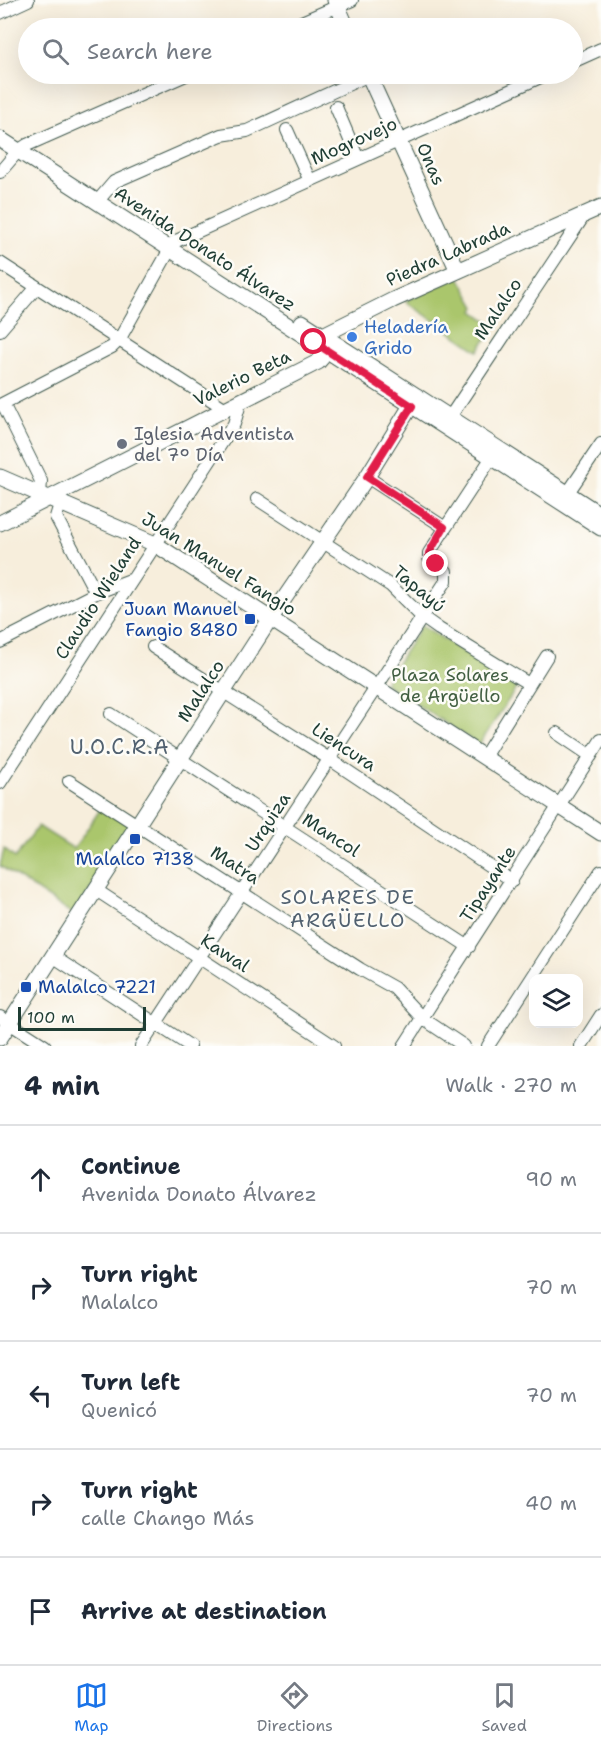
<!DOCTYPE html>
<html lang="en">
<head>
<meta charset="utf-8">
<style>
	:root { --surface:#fff; --page:#f6f6f7; --text:#1f2937; --muted:#747a83; --line:#e0e1e3; --accent:#1a73e8 }
	body { margin:0; font-family:"Shantell Sans",sans-serif; background:var(--page); color:var(--text) }
	.controls { position:absolute; right:18px; bottom:18px; display:grid; overflow:hidden; border-radius:12px; box-shadow:0 6px 24px #0002 }
	.controls button { width:54px; height:54px; display:grid; place-items:center; padding:0; border:0; border-bottom:2px solid var(--line); background:var(--surface); color:var(--text); font:30px sans-serif }
	.scale { position:absolute; left:18px; bottom:15px; width:128px; box-sizing:border-box; padding-left:6px; border:3px solid #1f3d34; border-top:0; font-size:16px; line-height:21px; white-space:nowrap; color:#1f3d34; -webkit-text-stroke:4px #fdfcf7; paint-order:stroke }
	.stop { position:absolute; width:18px; height:18px; margin:-14px; border:4px solid #e11d48; border-radius:50%; background:#fff }
	.stop.end { background:#e11d48; border-color:#fff; box-shadow:0 2px 6px #0008 }
	.list { margin:0; padding:0; list-style:none }
	h2 { display:flex; justify-content:space-between; align-items:center; height:78px; margin:0; padding:0 24px; font-size:26px }
	h2 small { font-size:20px; font-weight:400; color:var(--muted) }
	.list li { display:grid; grid-template-columns:39px 1fr auto; gap:18px; align-items:center; box-sizing:border-box; height:108px; padding:0 24px; border-top:2px solid var(--line) }
	.list b { display:block; font-size:22px; white-space:nowrap }
	.list p { margin:0; font-size:20px; white-space:nowrap; color:var(--muted) }
	.list em { font-size:20px; font-style:normal; color:var(--muted) }
	.icon { flex:none; width:33px; height:33px; fill:none; stroke:currentColor; stroke-width:2; stroke-linecap:round; stroke-linejoin:round }
	.map { position:relative; flex:none; width:601px; height:1046px; overflow:hidden }
	.search { position:absolute; background:var(--surface); box-shadow:0 6px 24px #0002; left:18px; right:18px; top:18px; height:66px; display:flex; align-items:center; gap:15px; box-sizing:border-box; padding:0 21px; border-radius:33px; color:var(--muted); font-size:22px }
	.sheet { height:618px; background:var(--surface) }
	nav { display:flex; justify-content:space-around; align-items:center; box-sizing:border-box; height:84px; border-top:2px solid var(--line); background:var(--surface); font-size:16px; color:var(--muted) }
	nav a { display:grid; justify-items:center; gap:3px }
	nav .on { color:var(--accent) }
	.map>svg:first-child { display:block }
	.green { fill:#aac66c; stroke:#648250; stroke-width:1.5 }
	.lines { fill:none; stroke-linecap:round; stroke-linejoin:round }
	.minor-casing { stroke:#3f584d; stroke-width:14 }
	.major-casing { stroke:#3f584d; stroke-width:17 }
	.minor { stroke:#fff; stroke-width:12 }
	.major { stroke:#fff; stroke-width:15 }
	.route { stroke:#e11d48; stroke-width:8 }
	.shop-dot { fill:#3f7fe0; stroke:#fdfcf7; stroke-width:2 }
	.worship-dot { fill:#6b7280; stroke:#fdfcf7; stroke-width:2 }
	.transit-dot { fill:#1a4fb4; stroke:#fdfcf7; stroke-width:2 }
	.labels { text-anchor:middle; stroke-width:5; stroke-linejoin:round; paint-order:stroke }
	.street-label { font-size:18px; fill:#1f3d34; stroke:#fdfcf7 }
	.shop-label { font-size:18px; fill:#366cbe; stroke:#fdfcf7; text-anchor:start }
	.worship-label { font-size:18px; fill:#5b616d; stroke:#fdfcf7; text-anchor:start }
	.transit-label { font-size:18px; fill:#164399; stroke:#fdfcf7; text-anchor:end }
	.park-label { font-size:18px; fill:#425f42; stroke:#fdfcf7 }
	.neighbourhood-label { font-size:20px; letter-spacing:1.5px; fill:#516170; stroke:#fdfcf7 }
	.quarter-label { font-size:21px; letter-spacing:1.5px; fill:#516170; stroke:#fdfcf7 }
</style>
</head>
<body>
<div class="map">
<svg width="601" height="1046" viewBox="0 0 601 1046">
	<rect width="100%" height="100%" fill="#fdfcf7"/>
	<filter id="ink" filterUnits="userSpaceOnUse"><feTurbulence type="fractalNoise" baseFrequency=".0167" numOctaves="2"/><feDisplacementMap in="SourceGraphic" scale="12" xChannelSelector="R" yChannelSelector="G"/><feConvolveMatrix kernelMatrix="1 2 1 2 8 2 1 2 1" color-interpolation-filters="sRGB"/></filter>
	<filter id="wash" filterUnits="userSpaceOnUse"><feTurbulence type="fractalNoise" baseFrequency=".008" numOctaves="4" result="noise"/><feDisplacementMap in="SourceGraphic" scale="24" xChannelSelector="R" yChannelSelector="G"/><feGaussianBlur stdDeviation="1.35" result="paint"/><feColorMatrix in="noise" values="0 0 0 0 0 0 0 0 0 0 0 0 0 0 0 0 0 1.4 0 .05"/><feComposite in="paint" operator="in"/></filter>
	<g filter="url(#wash)">
		<rect width="100%" height="100%" fill="#f7eedc"/>
		<path class="green" d="M 459,277 L 476,307 L 474,311 L 495,326 L 478,351 L 405,301 Z
			M 422,625 L 517,687 L 479,745 L 384,683 Z
			M 103,805 L 132,825 L 74,915 L 0,866 L 4,849 L 15,858 L 38,826 L 74,849 Z"/>
	</g>
	<g filter="url(#ink)">
		<g class="lines">
			<g class="minor-casing">
				<path id="minor" d="M 0,13 L 28,0
					M 288,28 L 352,0
					M 572,62 L 601,49
					M 336,107 L 358,159
					M 287,130 L 310,181
					M 0,172 L 18,151 L 27,145 L 188,74
					M 102,196 L 114,182 L 221,135 L 247,131 L 369,75
					M 0,263 L 224,408
					M 0,330 L 37,287
					M 3,404 L 41,481 L 40,495
					M 0,405 L 112,347 L 119,340 L 174,242 L 547,74
					M 446,423 L 585,214
					M 367,477 L 444,527
					M 257,499 L 391,586 L 422,617 L 439,629 L 529,684
					M 563,500 L 601,444
					M 60,504 L 56,517 L 96,593
					M 0,642 L 96,593 L 130,580
					M 153,647 L 331,760 L 512,881
					M 111,714 L 469,947
					M 557,733 L 591,756
					M 484,757 L 547,656
					M 69,781 L 360,969 L 394,988 L 422,1018 L 464,1046
					M 0,783 L 234,424 L 241,400
					M 96,890 L 334,1046
					M 54,957 L 190,1046
					M 0,1017 L 45,1046
					M 141,1046 L 446,581 L 446,571 L 429,558 L 429,553 L 492,457
					M 404,1046 L 601,740
					M 488,1046 L 601,871
					M 581,1046 L 601,1015"/>
			</g>
			<g class="major-casing">
				<path id="major" d="M 335,0 L 347,28
					M 368,74 L 458,271
					M 0,139 L 601,528
					M 302,322 L 601,515
					M 320,343 L 323,335 L 393,300 L 601,207
					M 0,477 L 155,544 L 601,833
					M 0,523 L 318,362 L 334,344
					M 0,1038 L 271,618 L 367,477 L 417,396"/>
			</g>
			<use href="#minor" class="minor"/>
			<use href="#major" class="major"/>
		</g>
	</g>
	<g class="lines" filter="url(#ink)">
		<path class="route" d="M 314,342 L 412,406 L 367,477 L 444,527 L 429,553 L 429,558 L 436,564"/>
	</g>
	<circle class="shop-dot" cx="352" cy="337" r="6"/>
	<circle class="worship-dot" cx="122" cy="444" r="6"/>
	<g class="transit-dot">
		<rect x="244" y="613" width="12" height="12" rx="3"/>
		<rect x="129" y="833" width="12" height="12" rx="3"/>
		<rect x="20" y="981" width="12" height="12" rx="3"/>
	</g>
	<g class="labels">
		<g class="street-label">
			<text transform="translate(354 141) rotate(-24)" y="6">Mogrovejo</text>
			<text transform="translate(431 164) rotate(66)" y="6">Onas</text>
			<text transform="translate(205 249) rotate(33)" y="6">Avenida Donato Álvarez</text>
			<text transform="translate(448 254) rotate(-24)" y="6">Piedra Labrada</text>
			<text transform="translate(498 309) rotate(-56)" y="6">Malalco</text>
			<text transform="translate(242 378) rotate(-26)" y="6">Valerio Beta</text>
			<text transform="translate(219 564) rotate(32)" y="6">Juan Manuel Fangio</text>
			<text transform="translate(419 589) rotate(40)" y="6">Tapayú</text>
			<text transform="translate(98 598) rotate(-57)" y="6">Claudio Wieland</text>
			<text transform="translate(201 691) rotate(-57)" y="6">Malalco</text>
			<text transform="translate(344 747) rotate(33)" y="6">Liencura</text>
			<text transform="translate(268 822) rotate(-57)" y="6">Urquiza</text>
			<text transform="translate(331 835) rotate(33)" y="6">Mancol</text>
			<text transform="translate(235 865) rotate(33)" y="6">Matra</text>
			<text transform="translate(488 884) rotate(-57)" y="6">Tipayante</text>
			<text transform="translate(225 953) rotate(33)" y="6">Kawal</text>
		</g>
		<g class="shop-label">
			<text x="364" y="333">Heladería<tspan x="364" dy="21">Grido</tspan></text>
		</g>
		<g class="worship-label">
			<text x="134" y="440">Iglesia Adventista<tspan x="134" dy="21">del 7° Día</tspan></text>
		</g>
		<g class="transit-label">
			<text x="238" y="615">Juan Manuel<tspan x="238" dy="21">Fangio 8480</tspan></text>
			<text x="135" y="865" text-anchor="middle">Malalco 7138</text>
			<text x="38" y="993" text-anchor="start">Malalco 7221</text>
		</g>
		<g class="park-label">
			<text x="450" y="681">Plaza Solares<tspan x="450" dy="21">de Argüello</tspan></text>
		</g>
		<g class="neighbourhood-label">
			<text x="348" y="904">SOLARES DE<tspan x="348" dy="23">ARGÜELLO</tspan></text>
		</g>
		<g class="quarter-label">
			<text x="120" y="754">U.O.C.R.A</text>
		</g>
	</g>
</svg>
<div class="controls">
<button><svg class="icon" aria-label="layers" viewBox="0 0 24 24"><path d="M12 4l9 5-9 5-9-5zM3 14l9 5 9-5"/></svg></button>
</div>
<div class="scale">100 m</div>
<div class="stop" style="left:314px;top:342px"></div>
<div class="stop end" style="left:436px;top:564px"></div>
<div class="search"><svg class="icon" aria-label="search" viewBox="0 0 24 24"><circle cx="10" cy="10" r="6"/><path d="M15 15l6 6"/></svg>Search here</div>
</div>
<section class="sheet">
<h2>4 min<small>Walk · 270 m</small></h2>
<ul class="list">
<li><svg class="icon" aria-label="ahead" viewBox="0 0 24 24"><path d="M12 20V5M6 11l6-6 6 6"/></svg><div><b>Continue</b><p>Avenida Donato Álvarez</p></div><em>90 m</em></li>
<li><svg class="icon" aria-label="right" viewBox="0 0 24 24"><path d="M7 20v-9h11M14 6l5 5-5 5"/></svg><div><b>Turn right</b><p>Malalco</p></div><em>70 m</em></li>
<li><svg class="icon" aria-label="left" viewBox="0 0 24 24"><path d="M17 20v-9H6M10 6l-5 5 5 5"/></svg><div><b>Turn left</b><p>Quenicó</p></div><em>70 m</em></li>
<li><svg class="icon" aria-label="right" viewBox="0 0 24 24"><path d="M7 20v-9h11M14 6l5 5-5 5"/></svg><div><b>Turn right</b><p>calle Chango Más</p></div><em>40 m</em></li>
<li><svg class="icon" aria-label="arrive" viewBox="0 0 24 24"><path d="M6 21V4h12l-3 4 3 4H6"/></svg><div><b>Arrive at destination</b></div></li>
</ul>
</section>
<nav>
<a class="on"><svg class="icon" aria-label="map" viewBox="0 0 24 24"><path d="M3 6l6-2 6 2 6-2v14l-6 2-6-2-6 2zM9 4v14M15 6v14"/></svg>Map</a>
<a><svg class="icon" aria-label="directions" viewBox="0 0 24 24"><path d="M12 3l9 9-9 9-9-9zM9 14v-3h6M13 9l2 2-2 2"/></svg>Directions</a>
<a><svg class="icon" aria-label="saved" viewBox="0 0 24 24"><path d="M7 4h10v16l-5-4-5 4z"/></svg>Saved</a>
</nav>
</body>
</html>
